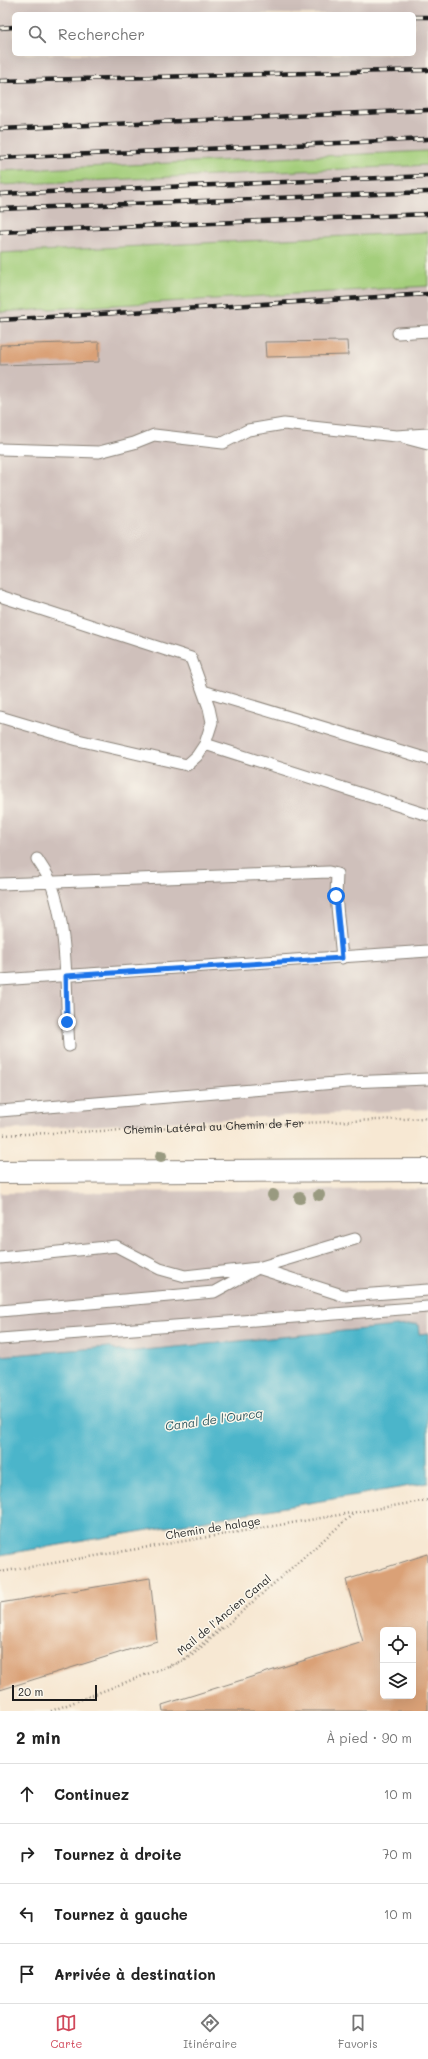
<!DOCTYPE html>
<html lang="fr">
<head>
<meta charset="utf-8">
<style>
	:root { --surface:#fff; --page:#f6f6f6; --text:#222; --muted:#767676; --line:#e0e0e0; --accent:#d1495b }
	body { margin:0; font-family:Mali,sans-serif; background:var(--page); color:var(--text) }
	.controls { position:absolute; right:12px; bottom:12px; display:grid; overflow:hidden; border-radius:6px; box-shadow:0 4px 16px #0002 }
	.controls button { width:36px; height:36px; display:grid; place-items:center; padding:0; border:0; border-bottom:1px solid var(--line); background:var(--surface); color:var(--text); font:20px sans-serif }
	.scale { position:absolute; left:12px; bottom:10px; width:85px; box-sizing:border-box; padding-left:4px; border:2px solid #1c1c1c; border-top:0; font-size:11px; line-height:14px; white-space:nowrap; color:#1c1c1c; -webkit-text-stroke:3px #fbf7ec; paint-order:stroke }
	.stop { position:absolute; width:12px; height:12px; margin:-9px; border:3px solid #1a73e8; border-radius:50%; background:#fff }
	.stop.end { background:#1a73e8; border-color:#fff; box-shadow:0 1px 4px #0008 }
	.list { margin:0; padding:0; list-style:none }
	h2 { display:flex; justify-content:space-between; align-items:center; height:52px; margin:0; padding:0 16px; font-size:17px }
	h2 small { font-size:13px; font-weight:400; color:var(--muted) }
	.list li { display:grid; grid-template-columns:26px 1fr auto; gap:12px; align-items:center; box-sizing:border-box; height:60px; padding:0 16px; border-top:1px solid var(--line) }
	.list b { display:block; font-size:15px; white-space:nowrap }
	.list em { font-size:13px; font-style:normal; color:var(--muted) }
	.icon { flex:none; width:22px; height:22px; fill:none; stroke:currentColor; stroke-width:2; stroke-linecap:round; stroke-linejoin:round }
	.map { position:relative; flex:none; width:428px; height:1711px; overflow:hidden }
	.search { position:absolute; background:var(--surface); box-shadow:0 4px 16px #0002; left:12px; right:12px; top:12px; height:44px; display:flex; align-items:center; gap:10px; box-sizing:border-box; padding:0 14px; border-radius:6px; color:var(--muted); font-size:15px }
	.sheet { height:292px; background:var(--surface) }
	nav { display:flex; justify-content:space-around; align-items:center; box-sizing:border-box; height:56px; border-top:1px solid var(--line); background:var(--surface); font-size:11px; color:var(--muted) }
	nav a { display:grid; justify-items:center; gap:2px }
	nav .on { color:var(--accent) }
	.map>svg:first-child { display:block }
	.industrial { fill:#cfc0bb; fill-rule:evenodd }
	.green { fill:#a4ce7b; stroke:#60754c }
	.water { fill:#4cb5ca; stroke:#346873 }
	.building { fill:#daa177; fill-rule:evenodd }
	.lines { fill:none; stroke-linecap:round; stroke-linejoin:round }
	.lane-casing { stroke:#8a8278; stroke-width:13 }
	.street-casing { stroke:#8a8278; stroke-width:24 }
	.path { stroke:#8a8278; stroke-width:2.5; stroke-dasharray:1 3; stroke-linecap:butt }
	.lane { stroke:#fff; stroke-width:11 }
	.street { stroke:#fff; stroke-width:22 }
	.rail-casing { stroke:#1c1c1c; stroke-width:4.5 }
	.rail { stroke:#fbf7ec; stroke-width:3; stroke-dasharray:9; stroke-linecap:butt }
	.tree { fill:#999a80 }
	.route { stroke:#1a73e8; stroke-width:5 }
	.labels { text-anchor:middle; stroke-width:3; stroke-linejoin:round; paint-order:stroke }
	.street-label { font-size:11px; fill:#1c1c1c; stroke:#fbf7ec }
	.water-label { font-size:12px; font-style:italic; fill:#2f5962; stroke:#fbf7ec }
</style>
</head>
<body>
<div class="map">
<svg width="428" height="1711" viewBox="0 0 428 1711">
	<rect width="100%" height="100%" fill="#fbf7ec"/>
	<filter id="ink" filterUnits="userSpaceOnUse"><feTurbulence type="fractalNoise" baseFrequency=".025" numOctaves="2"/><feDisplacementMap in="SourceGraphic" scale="8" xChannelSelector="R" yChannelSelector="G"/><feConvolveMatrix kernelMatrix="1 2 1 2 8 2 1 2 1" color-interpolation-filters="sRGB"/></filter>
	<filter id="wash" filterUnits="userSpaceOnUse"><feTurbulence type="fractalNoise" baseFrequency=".012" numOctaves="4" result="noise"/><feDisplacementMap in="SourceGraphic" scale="16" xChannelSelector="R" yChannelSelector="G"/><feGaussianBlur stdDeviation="0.9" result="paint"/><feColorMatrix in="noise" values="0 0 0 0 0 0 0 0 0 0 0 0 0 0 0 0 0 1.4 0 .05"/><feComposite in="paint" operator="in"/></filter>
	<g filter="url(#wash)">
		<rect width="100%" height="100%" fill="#f7e8d3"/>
		<path class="industrial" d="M 0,0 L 428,0 L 428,1109 L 0,1130 ZM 14,14 L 414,14 L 414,54 L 14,54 Z
			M 428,1189 L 428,1333 L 419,1334 L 418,1324 L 123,1352 L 109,1347 L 0,1356 L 0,1193 Z"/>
		<path class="green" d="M 428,151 L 428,165 L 0,185 L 0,171 Z
			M 428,232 L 428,286 L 0,312 L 0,253 Z"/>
		<path class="water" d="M 418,1324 L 419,1334 L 428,1333 L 428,1483 L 0,1555 L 0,1356 L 109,1347 L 123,1352 Z"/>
		<g id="blocks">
			<path class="building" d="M 347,341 L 348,355 L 266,357 L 265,342 Z
				M 99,342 L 99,362 L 0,365 L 0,345 Z
				M 428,1554 L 428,1711 L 163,1711 L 162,1705 L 363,1642 L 346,1580 ZM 383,1630 L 413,1630 L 413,1696 L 383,1696 Z
				M 150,1578 L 157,1641 L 0,1690 L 0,1603 Z"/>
		</g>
	</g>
	<g filter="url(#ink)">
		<use href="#blocks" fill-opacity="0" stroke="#8a8278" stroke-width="1"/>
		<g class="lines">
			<g class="lane-casing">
				<path id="lane" d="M 398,333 L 428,331
					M 405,438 L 428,444
					M 0,449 L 99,452 L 134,443 L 154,435 L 223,443 L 248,430 L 284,424 L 396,436 L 428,434
					M 0,596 L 191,658 L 209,708 L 212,722 L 205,744 L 428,815
					M 203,691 L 428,759
					M 0,717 L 78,740 L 187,765 L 197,756 L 205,744
					M 37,859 C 42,867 48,875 51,883 C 69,931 65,995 69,1046
					M 0,884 L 329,872 L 337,874 L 336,896 L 342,958
					M 0,980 L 428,951
					M 0,1111 L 347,1082 L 428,1079
					M 0,1258 L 116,1246 L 160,1269 L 185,1276 L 258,1268 L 345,1296 L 428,1290
					M 0,1311 L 214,1292 L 258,1268 L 355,1239
					M 0,1339 L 428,1307"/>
			</g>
			<g class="street-casing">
				<path id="street" d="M 0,1172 L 428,1170"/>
			</g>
			<g class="path">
				<path id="s1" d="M 0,1135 L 428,1118"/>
				<path d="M 0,1572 L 428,1500"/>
				<path d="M 184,1659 L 223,1626"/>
				<path d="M 169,1667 L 180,1662"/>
				<path d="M 51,1711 L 189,1658 L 354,1513"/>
			</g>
			<use href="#lane" class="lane"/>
			<use href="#street" class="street"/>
			<g class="rail-casing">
				<path id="rail" d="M 414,17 L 428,17
					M 0,28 L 14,27
					M 0,81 L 428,70
					M 0,129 L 428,110
					M 0,158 L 428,139
					M 0,194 L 428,176
					M 0,209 L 428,192
					M 0,232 L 428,214
					M 0,320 L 428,294"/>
			</g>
			<use href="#rail" class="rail"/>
		</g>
		<g class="tree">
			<circle cx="161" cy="1156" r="6"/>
			<circle cx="273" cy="1195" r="6"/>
			<circle cx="319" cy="1195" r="6"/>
			<circle cx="300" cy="1198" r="6"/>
		</g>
	</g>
	<g class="lines" filter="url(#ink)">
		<path class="route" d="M 67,1022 L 66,976 L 342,958 L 336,896"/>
	</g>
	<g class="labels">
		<g class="street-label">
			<text dy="4" stroke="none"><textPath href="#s1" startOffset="214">Chemin Latéral au Chemin de Fer</textPath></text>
			<text transform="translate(213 1528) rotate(-9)" y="4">Chemin de halage</text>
			<text transform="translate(224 1615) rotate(-40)" y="4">Mail de l'Ancien Canal</text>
		</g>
		<g class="water-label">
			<text transform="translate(214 1420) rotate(-8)" y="4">Canal de l'Ourcq</text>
		</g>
	</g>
</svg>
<div class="controls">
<button><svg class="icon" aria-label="locate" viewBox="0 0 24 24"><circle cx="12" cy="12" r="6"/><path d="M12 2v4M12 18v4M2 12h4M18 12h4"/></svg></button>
<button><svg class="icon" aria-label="layers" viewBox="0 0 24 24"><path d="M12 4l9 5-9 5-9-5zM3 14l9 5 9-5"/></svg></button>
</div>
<div class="scale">20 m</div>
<div class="stop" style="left:336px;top:896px"></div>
<div class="stop end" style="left:67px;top:1022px"></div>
<div class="search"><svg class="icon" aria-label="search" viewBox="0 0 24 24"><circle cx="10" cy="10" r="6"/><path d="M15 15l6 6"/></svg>Rechercher</div>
</div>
<section class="sheet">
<h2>2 min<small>À pied · 90 m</small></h2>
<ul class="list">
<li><svg class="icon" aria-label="ahead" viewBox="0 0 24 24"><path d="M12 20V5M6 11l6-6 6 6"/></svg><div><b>Continuez</b></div><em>10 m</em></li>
<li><svg class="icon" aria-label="right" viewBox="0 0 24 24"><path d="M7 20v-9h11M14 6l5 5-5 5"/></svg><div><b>Tournez à droite</b></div><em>70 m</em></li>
<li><svg class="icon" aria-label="left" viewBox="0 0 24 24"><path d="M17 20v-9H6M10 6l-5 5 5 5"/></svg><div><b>Tournez à gauche</b></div><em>10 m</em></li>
<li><svg class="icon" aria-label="arrive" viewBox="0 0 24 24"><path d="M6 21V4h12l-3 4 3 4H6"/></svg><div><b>Arrivée à destination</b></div></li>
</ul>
</section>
<nav>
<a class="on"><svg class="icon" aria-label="map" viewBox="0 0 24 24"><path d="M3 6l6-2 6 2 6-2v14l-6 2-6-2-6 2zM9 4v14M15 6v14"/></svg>Carte</a>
<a><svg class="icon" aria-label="directions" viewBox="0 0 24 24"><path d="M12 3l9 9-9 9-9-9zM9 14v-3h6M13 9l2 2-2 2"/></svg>Itinéraire</a>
<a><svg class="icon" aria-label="saved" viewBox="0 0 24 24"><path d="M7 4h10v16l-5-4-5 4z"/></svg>Favoris</a>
</nav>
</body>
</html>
